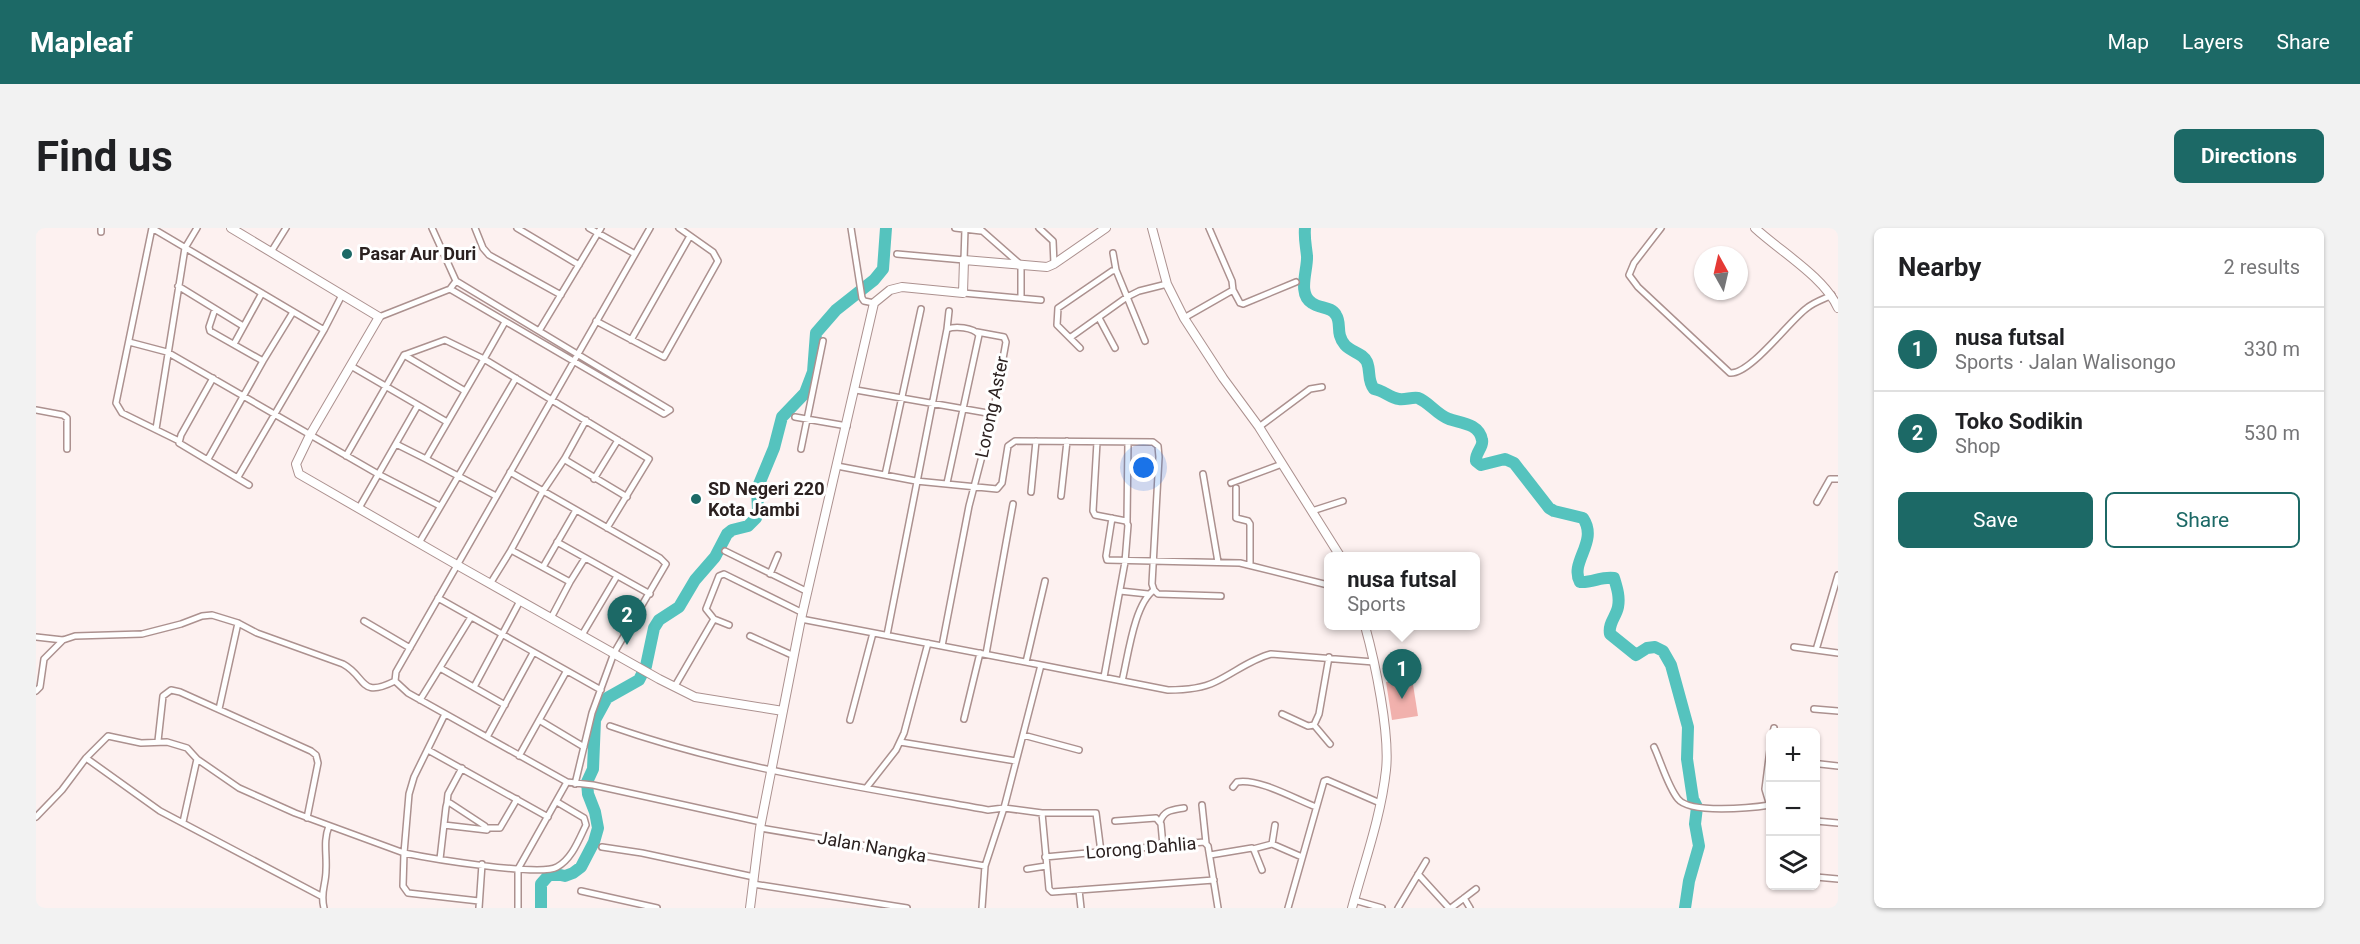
<!DOCTYPE html>
<html lang="en">
<head>
<meta charset="utf-8">
<style>
	:root { --surface:#fff; --page:#f2f2f2; --text:#202124; --muted:#757577; --line:#e0e0e0; --accent:#1c6966 }
	body { margin:0; font-family:Roboto,sans-serif; background:var(--page); color:var(--text) }
	.controls { position:absolute; right:18px; bottom:18px; display:grid; overflow:hidden; border-radius:9px; box-shadow:0 2px 4px #0004 }
	.controls button { width:54px; height:54px; display:grid; place-items:center; padding:0; border:0; border-bottom:2px solid var(--line); background:var(--surface); color:var(--text); font:30px sans-serif }
	.compass { position:absolute; left:1658px; top:18px; width:54px; height:54px; border-radius:50%; background:var(--surface); box-shadow:0 2px 4px #0004; rotate:352deg }
	.you { position:absolute; left:1108px; top:240px; width:21px; height:21px; margin:-15px; border:4px solid #fff; border-radius:50%; background:#1a73e8; box-shadow:0 0 0 9px #1a73e833 }
	.badge { display:grid; place-items:center; width:39px; height:39px; border-radius:50%; background:var(--accent); color:#fff; font-size:20px; font-weight:700 }
	.pin { position:absolute; translate:-50% -50px; filter:drop-shadow(0 2px 3px #0008) }
	.pin::after { content:''; position:absolute; top:32px; width:21px; height:18px; background:inherit; clip-path:polygon(0 0,100% 0,50% 100%) }
	.popup { position:absolute; left:1288px; top:324px; width:156px; height:78px; box-sizing:border-box; display:grid; place-content:center; border-radius:9px; background:var(--surface); filter:drop-shadow(0 2px 4px #0005); font-size:20px; white-space:nowrap; color:var(--muted) }
	.popup b { font-size:22px; color:var(--text) }
	.popup::after { content:''; position:absolute; left:50%; top:100%; margin-left:-12px; border:12px solid transparent; border-top-color:var(--surface) }
	.list { margin:0; padding:0; list-style:none }
	h2 { display:flex; justify-content:space-between; align-items:center; height:78px; margin:0; padding:0 24px; font-size:26px }
	h2 small { font-size:20px; font-weight:400; color:var(--muted) }
	.list li { display:grid; grid-template-columns:39px 1fr auto; gap:18px; align-items:center; box-sizing:border-box; height:84px; padding:0 24px; border-top:2px solid var(--line) }
	.list b { display:block; font-size:22px; white-space:nowrap }
	.list p { margin:0; font-size:20px; white-space:nowrap; color:var(--muted) }
	.list em { font-size:20px; font-style:normal; color:var(--muted) }
	.actions { display:flex; gap:12px; padding:18px 24px }
	.actions a { flex:1; padding:14px 0; border:2px solid var(--accent); border-radius:9px; text-align:center; font-size:21px; color:var(--accent) }
	.actions .main { background:var(--accent); color:#fff }
	.icon { flex:none; width:33px; height:33px; fill:none; stroke:currentColor; stroke-width:2; stroke-linecap:round; stroke-linejoin:round }
	.map { position:relative; flex:none; width:1802px; height:680px; overflow:hidden; border-radius:9px }
	header { display:flex; align-items:center; gap:36px; box-sizing:border-box; height:84px; padding:0 30px; background:var(--accent); color:#fff }
	header strong { font-size:28px }
	nav { display:flex; gap:33px; margin-inline-start:auto; font-size:21px }
	.intro { display:flex; align-items:center; justify-content:space-between; box-sizing:border-box; height:144px; padding:0 36px }
	h1 { margin:0; font-size:42px }
	.button { padding:15px 27px; border-radius:9px; background:var(--accent); color:#fff; font-size:21px; font-weight:700 }
	main { display:flex; gap:36px; padding:0 36px }
	aside { flex:1; background:var(--surface); border-radius:9px; box-shadow:0 2px 4px #0004 }
	.map>svg:first-child { display:block }
	.green { fill:#f1b1ad }
	.lines { fill:none; stroke-linecap:round; stroke-linejoin:round }
	.river { stroke:#55c3be; stroke-width:12 }
	.street-casing { stroke:#ac918f; stroke-width:8 }
	.secondary-casing { stroke:#ac918f; stroke-width:10 }
	.street { stroke:#fff; stroke-width:5 }
	.secondary { stroke:#fff; stroke-width:8 }
	.poi-dot { fill:#1c6966; stroke:#fff; stroke-width:2 }
	.labels { text-anchor:middle; stroke-width:6; stroke-linejoin:round; paint-order:stroke }
	.poi-label { font-size:18px; font-weight:bold; fill:#2b2120; stroke:#fff; text-anchor:start }
	.street-label { font-size:18px; fill:#2b2120; stroke:#fff }
</style>
</head>
<body>
<header>
<strong>Mapleaf</strong>
<nav><a>Map</a><a>Layers</a><a>Share</a></nav>
</header>
<div class="intro"><h1>Find us</h1><a class="button">Directions</a></div>
<main>
<div class="map">
<svg width="1802" height="680" viewBox="0 0 1802 680">
	<rect width="100%" height="100%" fill="#fdf1f0"/>
	<path class="green" d="M 1376,450 L 1382,488 L 1356,492 L 1350,454 Z"/>
	<g class="lines">
		<path class="river" d="M 1269,0 C 1268,10 1270,18 1271,28 C 1272,41 1261,66 1276,75 C 1284,81 1295,78 1300,87 C 1306,96 1299,105 1309,117 C 1315,124 1327,125 1331,134 C 1335,144 1331,152 1338,161 C 1347,162 1354,170 1363,171 C 1369,172 1376,169 1382,170 C 1393,174 1401,187 1413,191 C 1424,195 1443,195 1446,212 C 1448,219 1439,224 1440,233 L 1445,237 L 1469,231 L 1478,235 L 1513,280 L 1518,283 L 1547,290 C 1563,314 1533,334 1544,354 C 1556,355 1566,348 1578,350 C 1581,360 1584,369 1582,379 C 1580,389 1572,395 1574,406 L 1600,427 L 1611,420 L 1619,419 L 1627,423 L 1635,437 L 1652,499 L 1651,531 L 1657,571 L 1661,579 L 1659,596 L 1663,618 L 1653,653 L 1649,680
			M 505,680 L 505,656 L 512,648 L 520,646 L 529,648 L 537,645 L 545,639 L 558,614 L 562,600 L 559,584 L 552,566 L 551,554 L 557,541 L 559,492 L 571,470 L 603,452 L 610,438 L 618,400 L 623,392 L 643,379 L 659,352 L 679,329 L 691,306 L 696,302 L 712,298 L 720,290 L 722,282 L 721,261 L 738,220 L 746,189 L 769,165 L 777,144 L 780,105 L 800,82 L 838,52 L 847,41 L 850,0"/>
		<g class="street-casing">
			<path id="street" d="M 116,0 L 80,175 L 86,185 L 143,213
				M 116,0 L 288,102 L 306,67
				M 439,0 L 447,20 L 453,27 L 525,67
				M 481,0 L 543,37
				M 553,0 L 599,26
				M 614,0 L 360,444 L 359,453 L 372,465 L 531,554 L 557,557 L 725,594
				M 815,0 L 826,70 L 828,73 L 838,75
				M 919,0 L 945,3
				M 943,0 L 985,37 L 985,70
				M 1003,0 L 1017,13 L 1018,36
				M 1625,0 L 1598,35 L 1593,47 L 1602,59 L 1694,145 C 1714,147 1754,92 1771,80 C 1778,74 1788,71 1796,67
				M 65,4 L 65,0
				M 235,24 L 250,0
				M 1077,25 L 1080,42
				M 861,26 L 928,32 L 929,1
				M 142,58 L 207,98
				M 414,61 L 628,186 L 634,182 L 420,53
				M 1197,62 L 1204,75 L 1207,76 L 1260,54
				M 927,65 L 1005,72
				M 179,81 L 173,99 L 174,103 L 227,133
				M 343,89 L 414,61 L 420,53 L 396,0
				M 1063,90 L 1079,120
				M 1148,90 L 1197,62 L 1196,53 L 1173,0
				M 560,93 L 628,129 L 682,33 L 677,24 L 643,0
				M 911,101 L 913,83
				M 503,103 L 565,0
				M 1035,109 L 1091,69 L 1103,63 L 1131,56
				M 595,112 L 654,8
				M 93,114 L 131,124 L 342,246 L 404,278
				M 198,116 L 226,65
				M 1044,120 L 1021,97 L 1022,80 L 1076,43 L 1080,42 L 1109,113
				M 368,127 L 409,112 L 448,131 L 469,94
				M 315,138 L 411,194
				M 177,150 L 145,207 L 143,215 L 213,257
				M 820,162 L 957,186
				M 0,182 L 27,187 L 31,190 L 31,221
				M 759,189 L 811,198
				M 550,192 L 529,230 L 531,233 L 591,269
				M 1223,199 L 1274,161 L 1286,159
				M 120,201 L 149,20 L 161,0
				M 1061,214 L 1057,283 L 1059,287 L 1090,293 L 1092,297 L 1089,334 L 1068,449
				M 360,216 L 390,231
				M 765,221 L 787,113
				M 310,228 L 368,127 L 429,163
				M 172,231 L 227,133 L 257,84
				M 801,238 L 880,253 L 961,261 L 966,255 L 972,218 L 979,213 L 1117,214 L 1122,218 L 1123,229 L 1116,356 L 1118,362 L 1122,366 L 1185,368
				M 474,244 L 624,330 L 630,336 L 578,425 L 556,485 L 539,556
				M 1167,246 L 1182,334
				M 849,247 L 885,81
				M 202,249 L 288,102
				M 558,251 L 582,212
				M 1195,255 L 1246,236
				M 1200,260 L 1200,290 L 1212,293 L 1214,296 L 1214,337
				M 995,264 L 1000,213
				M 460,268 L 390,231 L 448,131 L 613,231 L 571,300
				M 1025,268 L 1031,213
				M 1781,274 L 1794,251 L 1802,251
				M 323,280 L 382,177
				M 1276,283 L 1307,273
				M 1076,290 L 1070,328 L 1071,332 L 1204,335 L 1292,357
				M 1091,294 L 1092,214
				M 521,314 L 614,366
				M 383,315 L 480,150
				M 475,322 L 507,263 L 529,230
				M 689,323 L 772,364
				M 507,339 L 540,282
				M 734,346 L 742,327
				M 534,354 L 549,330
				M 454,356 L 475,322 L 534,354 L 515,390
				M 1084,363 L 1112,366
				M 402,370 L 565,462
				M 678,391 L 693,397
				M 765,391 L 1005,437
				M 328,393 L 374,420
				M 546,407 L 581,348
				M 851,407 L 911,101 C 919,98 937,99 943,107 L 911,255
				M 714,408 L 758,428
				M 0,409 L 27,412 L 39,408 L 106,406 L 145,396 L 166,388 L 176,387 L 202,395 L 221,405 L 307,436 C 331,449 323,471 359,453
				M 906,418 L 933,278 L 957,186 L 970,114 L 968,109 L 941,104
				M 1758,419 L 1802,425
				M 1780,422 L 1802,347
				M 950,426 L 977,276
				M 990,434 L 1009,353
				M 404,440 L 469,477
				M 1086,453 C 1092,429 1098,376 1118,362
				M 639,458 L 678,391 L 670,381 L 683,348 L 688,346 L 767,385
				M 438,459 L 484,373
				M 0,463 L 4,459 L 8,431 L 27,412
				M 384,472 L 435,389
				M 183,481 L 202,395
				M 1778,481 L 1802,483
				M 409,486 L 378,549 L 373,566 L 368,625 C 392,630 504,649 521,639 C 536,631 543,611 550,597 L 548,590 L 521,574
				M 1246,486 L 1272,498 L 1278,497 L 1283,486 L 1293,429
				M 928,491 L 944,425
				M 503,492 L 548,519
				M 814,492 L 837,405
				M 1278,497 L 1294,516
				M 574,498 C 696,541 826,559 952,582 L 968,580 L 1005,437 L 1132,462 C 1148,462 1165,461 1179,454 C 1198,445 1215,431 1235,426 L 1338,434
				M 1737,505 L 1738,500
				M 987,507 L 1043,522
				M 451,509 L 497,425
				M 122,513 L 127,468 L 135,462 L 144,464 L 275,523 L 280,527 L 282,535 L 271,590
				M 864,514 L 980,533
				M 1618,519 C 1625,534 1632,559 1642,571 C 1654,586 1715,580 1734,577
				M 392,522 L 512,589
				M 1734,522 L 1729,561 L 1734,578
				M 483,528 L 530,444
				M 50,530 L 124,583 L 285,668
				M 1784,536 L 1802,538
				M 831,559 L 860,522 L 868,505 L 892,415
				M 1197,559 L 1201,554 C 1223,550 1259,571 1280,579
				M 411,575 L 412,566 L 426,540
				M 1166,577 L 1170,615
				M 1006,585 L 1013,661 L 1016,664 L 1178,652
				M 0,589 L 26,562 L 50,530 L 72,508 L 105,515 L 131,514 L 151,520 L 161,531
				M 1079,593 L 1120,590 L 1125,596 L 1127,618
				M 1780,593 L 1802,595
				M 147,594 L 161,531 L 203,560 L 259,585 L 368,625 L 367,658 L 372,665 L 443,673
				M 1124,594 C 1128,582 1136,582 1148,580
				M 1239,597 L 1236,616 L 1266,629
				M 451,600 L 464,600 L 481,571
				M 724,600 L 949,638
				M 566,619 L 606,625 L 718,649
				M 1217,621 L 1236,616
				M 1174,627 L 1216,620 L 1218,622 L 1226,642
				M 1009,629 L 1168,614 L 1172,618 L 1182,680
				M 404,631 L 410,579 L 411,575 L 414,575 L 449,598 L 451,602 L 408,597
				M 991,641 L 1010,638
				M 1382,646 L 1413,680
				M 1780,649 L 1802,651
				M 717,656 L 871,680
				M 1043,662 L 1045,680
				M 545,663 L 621,680
				M 1428,670 L 1434,680
				M 1318,672 L 1346,680
				M 288,680 C 284,664 290,657 290,642 C 291,626 287,613 293,598
				M 443,680 L 446,636
				M 482,680 L 482,641 L 531,554
				M 946,680 L 949,638 L 968,580 L 1006,585 L 1060,585 L 1065,624
				M 1252,680 L 1288,553 L 1291,552 L 1344,575
				M 1362,680 L 1390,633
				M 1415,680 L 1440,661"/>
		</g>
		<g class="secondary-casing">
			<path id="secondary" d="M 195,0 L 343,89 L 274,207 L 260,236 L 263,246 L 421,337 L 623,451 L 659,469 L 747,483
				M 1116,0 L 1131,56 L 1148,90 L 1187,150 L 1223,199 L 1304,328
				M 1719,0 C 1745,24 1788,49 1802,80
				M 714,680 L 724,600 L 765,391 L 838,75 L 854,62 L 866,59 L 927,65 L 928,32 L 1011,39 L 1018,36 L 1070,0
				M 1316,680 C 1328,635 1345,589 1350,542 C 1354,505 1339,434 1329,398"/>
		</g>
		<use href="#street" class="street"/>
		<use href="#secondary" class="secondary"/>
	</g>
	<g class="poi-dot">
		<circle cx="311" cy="26" r="6"/>
		<circle cx="660" cy="271" r="6"/>
	</g>
	<g class="labels">
		<g class="poi-label">
			<text x="323" y="32">Pasar Aur Duri</text>
			<text x="672" y="267">SD Negeri 220<tspan x="672" dy="21">Kota Jambi</tspan></text>
		</g>
		<g class="street-label">
			<text transform="translate(956 179) rotate(-78)" y="6">Lorong Aster</text>
			<text transform="translate(836 619) rotate(10)" y="6">Jalan Nangka</text>
			<text transform="translate(1105 620) rotate(-5)" y="6">Lorong Dahlia</text>
		</g>
	</g>
</svg>
<div class="controls">
<button>+</button>
<button>−</button>
<button><svg class="icon" aria-label="layers" viewBox="0 0 24 24"><path d="M12 4l9 5-9 5-9-5zM3 14l9 5 9-5"/></svg></button>
</div>
<svg class="compass" viewBox="-18 -18 36 36"><path d="M0-13l5 13h-10z" fill="#e53935"/><path d="M0 13l5-13h-10z" fill="#757577"/></svg>
<div class="you"></div>
<div class="pin badge" style="left:1366px;top:471px">1</div>
<div class="popup"><b>nusa futsal</b>Sports</div>
<div class="pin badge" style="left:591px;top:417px">2</div>
</div>
<aside>
<h2>Nearby<small>2 results</small></h2>
<ul class="list">
<li><span class="badge">1</span><div><b>nusa futsal</b><p>Sports · Jalan Walisongo</p></div><em>330 m</em></li>
<li><span class="badge">2</span><div><b>Toko Sodikin</b><p>Shop</p></div><em>530 m</em></li>
</ul>
<div class="actions"><a class="main">Save</a><a>Share</a></div>
</aside>
</main>
</body>
</html>
